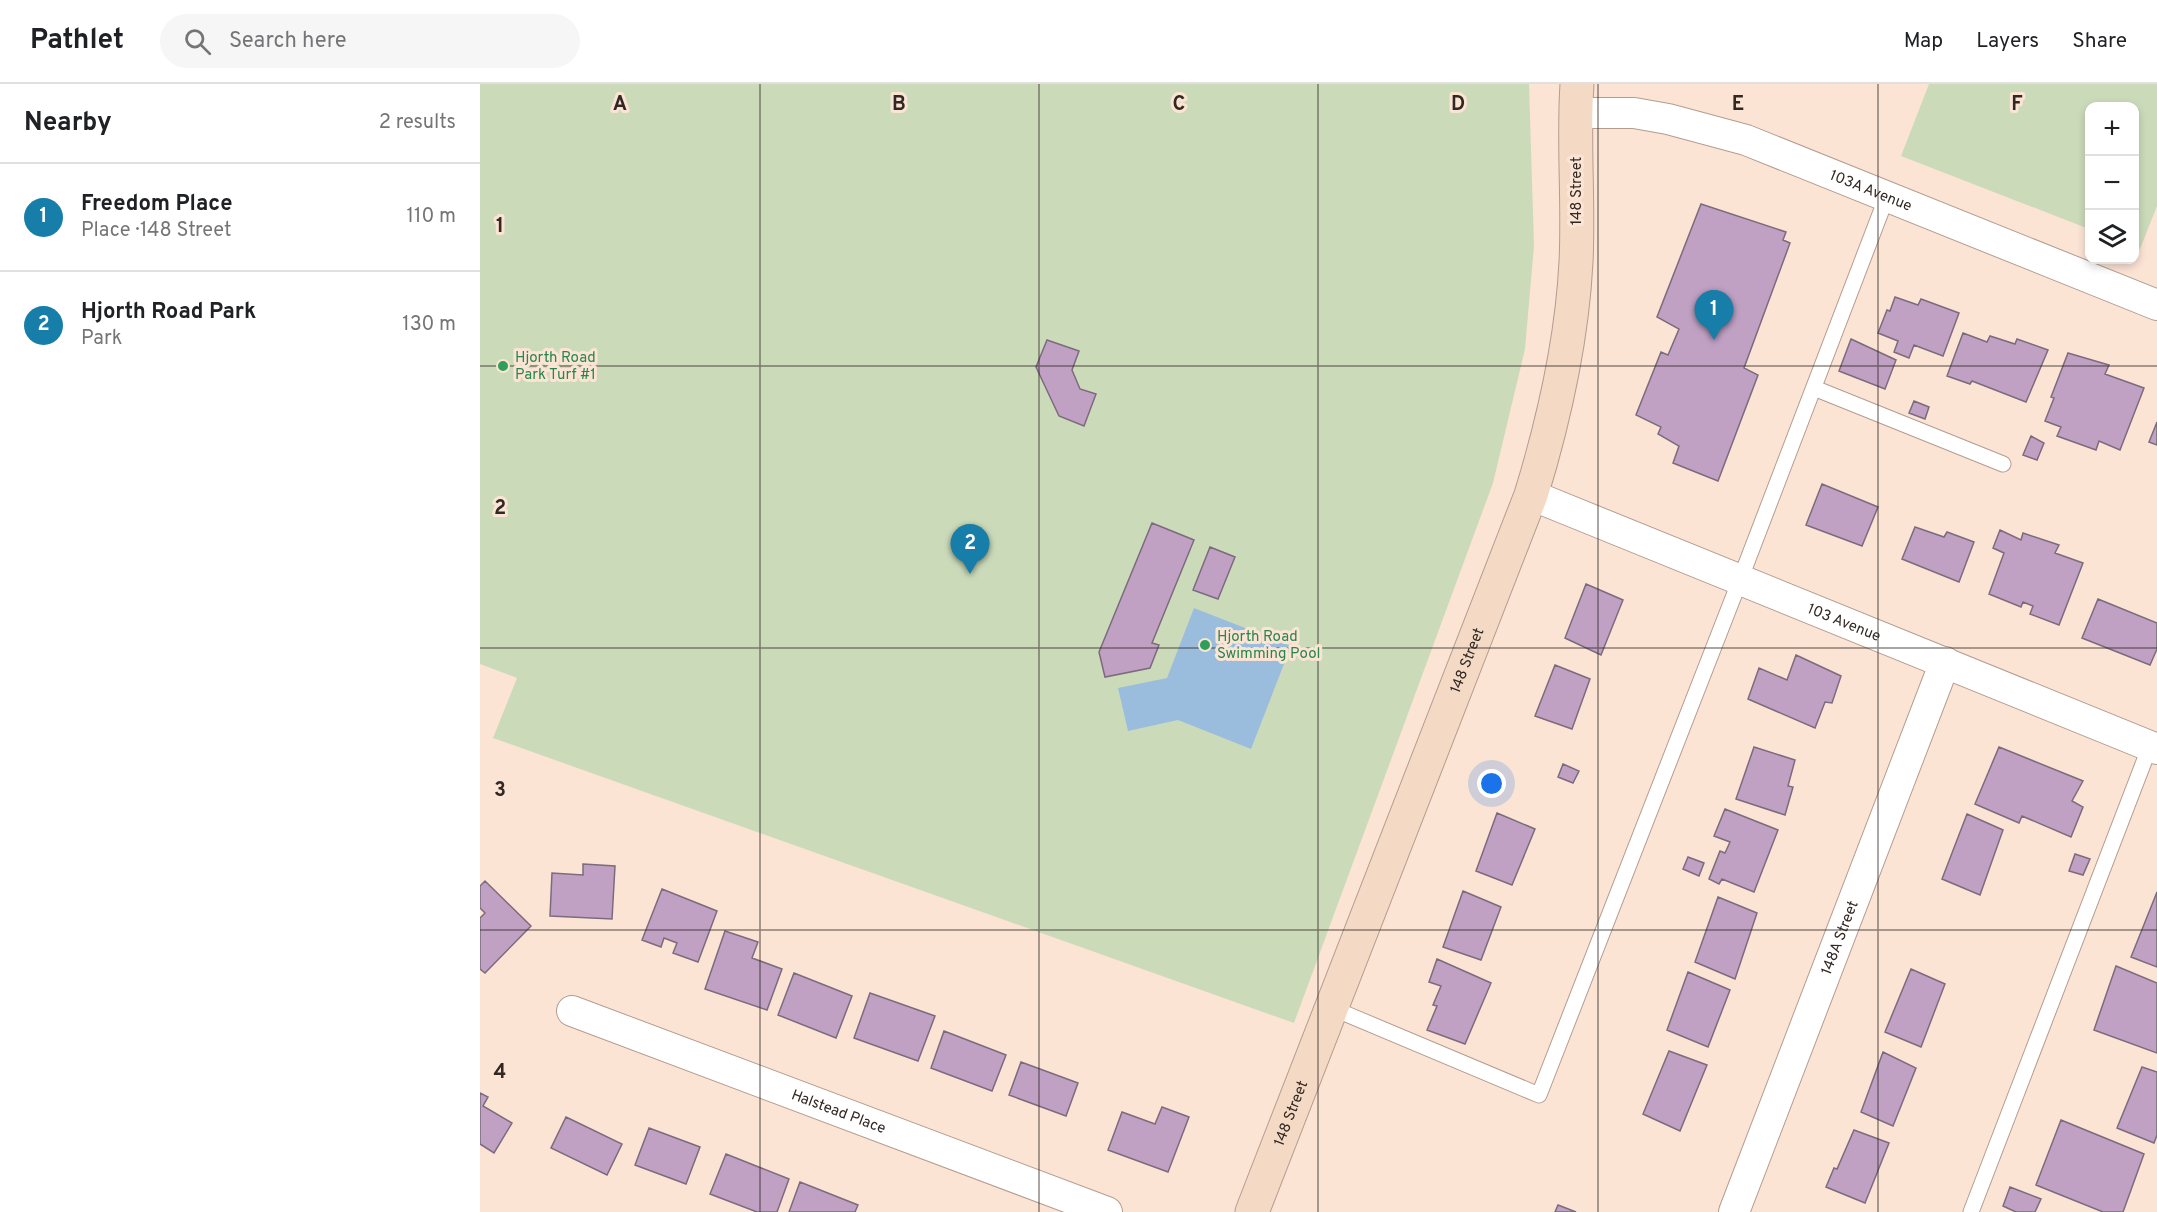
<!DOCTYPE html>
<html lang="en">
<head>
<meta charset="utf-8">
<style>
	:root { --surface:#fff; --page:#f6f6f6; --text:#202124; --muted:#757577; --line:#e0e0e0; --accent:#167ea8 }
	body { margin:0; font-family:Overpass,sans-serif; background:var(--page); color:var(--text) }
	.controls { position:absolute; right:18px; top:18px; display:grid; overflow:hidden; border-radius:12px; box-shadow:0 3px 9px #0003 }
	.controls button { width:54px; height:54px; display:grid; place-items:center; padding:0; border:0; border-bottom:2px solid var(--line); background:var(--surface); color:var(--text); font:30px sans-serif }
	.you { position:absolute; left:1012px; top:700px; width:21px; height:21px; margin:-15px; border:4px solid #fff; border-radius:50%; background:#1a73e8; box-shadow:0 0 0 9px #1a73e833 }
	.badge { display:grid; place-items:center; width:39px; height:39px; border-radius:50%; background:var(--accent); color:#fff; font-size:20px; font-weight:700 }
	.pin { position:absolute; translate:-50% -50px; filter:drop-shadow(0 2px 3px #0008) }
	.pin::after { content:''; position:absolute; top:32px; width:21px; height:18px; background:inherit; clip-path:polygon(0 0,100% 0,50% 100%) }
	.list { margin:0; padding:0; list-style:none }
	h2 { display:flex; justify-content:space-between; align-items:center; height:78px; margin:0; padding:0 24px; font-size:26px }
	h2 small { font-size:20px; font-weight:400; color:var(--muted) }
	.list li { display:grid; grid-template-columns:39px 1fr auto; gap:18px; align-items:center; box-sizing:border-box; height:108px; padding:0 24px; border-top:2px solid var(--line) }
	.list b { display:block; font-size:22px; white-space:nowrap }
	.list p { margin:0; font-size:20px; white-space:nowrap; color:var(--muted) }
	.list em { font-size:20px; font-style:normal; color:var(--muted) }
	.icon { flex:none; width:33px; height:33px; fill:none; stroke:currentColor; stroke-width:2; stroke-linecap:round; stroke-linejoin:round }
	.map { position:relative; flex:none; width:1677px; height:1128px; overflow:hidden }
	header { display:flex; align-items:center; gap:36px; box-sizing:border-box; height:84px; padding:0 30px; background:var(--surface); border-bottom:2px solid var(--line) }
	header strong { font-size:28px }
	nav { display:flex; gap:33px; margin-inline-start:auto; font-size:21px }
	.search { width:420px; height:54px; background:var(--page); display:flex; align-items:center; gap:15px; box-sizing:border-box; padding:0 21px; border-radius:33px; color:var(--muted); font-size:22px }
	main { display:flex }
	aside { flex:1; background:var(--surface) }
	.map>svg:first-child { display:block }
	.green { fill:#cbdbba }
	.water { fill:#9abddd }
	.building { fill:#c0a1c4; stroke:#7b6b7d; stroke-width:1.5 }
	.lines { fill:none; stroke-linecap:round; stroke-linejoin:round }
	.lane-casing { stroke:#b39d90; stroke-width:17 }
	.street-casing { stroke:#b39d90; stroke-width:32 }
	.secondary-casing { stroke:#b39d90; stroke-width:35 }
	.lane { stroke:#fff; stroke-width:15 }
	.street { stroke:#fff; stroke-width:30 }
	.secondary { stroke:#f4dac5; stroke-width:33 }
	.grid { fill:none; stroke:#312823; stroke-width:1.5; stroke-opacity:0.55 }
	.leisure-dot { fill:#2e9e5b; stroke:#fce4d5; stroke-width:2 }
	.labels { text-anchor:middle; stroke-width:6; stroke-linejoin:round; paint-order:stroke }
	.street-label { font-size:15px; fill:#312823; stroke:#fce4d5 }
	.leisure-label { font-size:15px; fill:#27864d; stroke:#fce4d5; text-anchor:start }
	.grid-label { font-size:20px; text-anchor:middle; font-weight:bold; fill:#312823; stroke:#fce4d5; stroke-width:6; stroke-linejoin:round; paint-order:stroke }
</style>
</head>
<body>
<header>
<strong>Pathlet</strong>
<div class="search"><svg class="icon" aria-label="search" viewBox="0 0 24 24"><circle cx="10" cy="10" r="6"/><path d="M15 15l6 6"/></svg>Search here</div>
<nav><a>Map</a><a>Layers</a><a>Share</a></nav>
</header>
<main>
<aside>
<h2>Nearby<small>2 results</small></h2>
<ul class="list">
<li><span class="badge">1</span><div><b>Freedom Place</b><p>Place · 148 Street</p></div><em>110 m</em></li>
<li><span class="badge">2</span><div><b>Hjorth Road Park</b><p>Park</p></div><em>130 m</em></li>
</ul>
</aside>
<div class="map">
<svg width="1677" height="1128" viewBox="0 0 1677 1128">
	<rect width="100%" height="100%" fill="#fce4d5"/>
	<path class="green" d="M 0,0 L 1049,0 L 1054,162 L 1045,265 L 1013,399 L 814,939 L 13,654 L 37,594 L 0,580 Z
		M 1449,0 L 1677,0 L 1677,122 L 1660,165 L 1654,163 L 1654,22 L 1610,22 L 1609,145 L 1421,72 Z"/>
	<path class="water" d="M 714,524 L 811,562 L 771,665 L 698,636 L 648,647 L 638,604 L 687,594 Z"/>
	<path class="building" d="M 1221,120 L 1306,148 L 1303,156 L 1310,159 L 1264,284 L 1278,291 L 1238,397 L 1193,379 L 1199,362 L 1178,350 L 1181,343 L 1156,331 L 1181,268 L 1188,271 L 1199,245 L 1177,233 Z
		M 1415,213 L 1438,221 L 1441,215 L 1479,229 L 1463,272 L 1434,261 L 1429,274 L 1414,268 L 1418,257 L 1398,249 L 1407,226 L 1410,227 Z
		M 1483,249 L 1507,258 L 1510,252 L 1535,260 L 1537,255 L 1568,266 L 1546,318 L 1492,297 L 1490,300 L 1467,292 Z
		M 1371,255 L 1416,276 L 1405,305 L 1359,287 Z
		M 567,256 L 599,267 L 592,286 L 600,305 L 616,310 L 604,342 L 579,332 L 556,283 Z
		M 1588,269 L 1629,281 L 1625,290 L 1664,304 L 1640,366 L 1619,357 L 1616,366 L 1577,352 L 1581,343 L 1565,337 L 1574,314 L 1571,313 Z
		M 1434,317 L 1449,323 L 1445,335 L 1429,329 Z
		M 1677,338 L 1677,361 L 1669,358 Z
		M 1551,352 L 1564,359 L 1557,376 L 1543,371 Z
		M 1342,400 L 1398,423 L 1382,462 L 1326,441 Z
		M 672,439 L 714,456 L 672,559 L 679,561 L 670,584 L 625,593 L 619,568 Z
		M 1435,443 L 1464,453 L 1467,448 L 1494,458 L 1479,498 L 1422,475 Z
		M 1520,446 L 1541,456 L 1543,449 L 1579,461 L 1575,469 L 1603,479 L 1579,541 L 1550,530 L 1553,522 L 1543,518 L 1541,523 L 1509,510 L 1524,469 L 1513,464 Z
		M 730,463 L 755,473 L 738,515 L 713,506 Z
		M 1106,500 L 1143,516 L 1121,571 L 1085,554 Z
		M 1618,515 L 1677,539 L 1677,565 L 1670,581 L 1602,554 Z
		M 1316,571 L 1361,592 L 1352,619 L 1345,618 L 1335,644 L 1268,615 L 1279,584 L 1307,596 Z
		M 1075,581 L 1110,595 L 1092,645 L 1055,632 Z
		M 1274,663 L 1315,676 L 1308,702 L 1313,703 L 1305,731 L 1256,715 Z
		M 1519,663 L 1603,697 L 1592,717 L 1603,723 L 1591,753 L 1542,732 L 1539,739 L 1495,720 Z
		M 1083,680 L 1099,687 L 1093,699 L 1078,693 Z
		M 1245,725 L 1298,746 L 1274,808 L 1242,795 L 1239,800 L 1229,795 L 1240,767 L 1245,769 L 1250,758 L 1234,752 Z
		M 1017,729 L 1055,745 L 1032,801 L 996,787 Z
		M 1487,730 L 1523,746 L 1500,811 L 1462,795 Z
		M 1595,770 L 1610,775 L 1603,791 L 1589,787 Z
		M 1208,773 L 1224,779 L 1219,792 L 1203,785 Z
		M 103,780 L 135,782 L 132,835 L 70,832 L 72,789 L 103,791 Z
		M 5,797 L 51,842 L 5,889 L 0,885 L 0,834 L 5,829 L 0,824 L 0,802 Z
		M 182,805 L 237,827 L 218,878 L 193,869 L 197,859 L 184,854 L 181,863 L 162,856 Z
		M 983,807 L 1021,823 L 1001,876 L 963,863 Z
		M 1677,808 L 1677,883 L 1651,873 Z
		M 1238,813 L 1277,829 L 1255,895 L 1215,878 Z
		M 245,847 L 278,858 L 272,874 L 302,885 L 287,926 L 225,905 Z
		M 957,875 L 1011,899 L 985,960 L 947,946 L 957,922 L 953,921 L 961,902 L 949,898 Z
		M 1636,882 L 1677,899 L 1677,969 L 1614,946 Z
		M 1431,885 L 1465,900 L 1441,963 L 1405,948 Z
		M 1208,888 L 1250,906 L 1228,963 L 1187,946 Z
		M 314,889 L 372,912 L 356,954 L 298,931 Z
		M 390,909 L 455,932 L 438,977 L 374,954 Z
		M 464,947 L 526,971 L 512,1007 L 451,984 Z
		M 1189,967 L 1227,981 L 1200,1047 L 1163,1030 Z
		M 1403,968 L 1436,984 L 1413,1042 L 1381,1028 Z
		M 541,978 L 598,999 L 586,1032 L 529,1011 Z
		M 1662,983 L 1677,988 L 1677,1051 L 1674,1059 L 1637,1044 Z
		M 0,1009 L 8,1013 L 3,1022 L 32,1039 L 14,1069 L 0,1060 Z
		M 682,1023 L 709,1033 L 688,1088 L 628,1066 L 642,1028 L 675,1040 Z
		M 86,1033 L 142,1060 L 127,1091 L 71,1064 Z
		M 1581,1036 L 1664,1070 L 1643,1128 L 1623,1128 L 1556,1101 Z
		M 169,1044 L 220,1063 L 206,1100 L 155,1081 Z
		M 1374,1046 L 1409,1059 L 1385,1119 L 1346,1103 L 1354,1084 L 1357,1085 Z
		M 246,1070 L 309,1095 L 297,1128 L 277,1128 L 230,1110 Z
		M 320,1098 L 378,1121 L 375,1128 L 309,1128 Z
		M 1530,1103 L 1561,1115 L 1555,1128 L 1536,1128 L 1523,1122 Z
		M 1078,1121 L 1096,1128 L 1075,1128 Z"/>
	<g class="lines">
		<g class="lane-casing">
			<path id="lane" d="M 1334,304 L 1523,380
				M 852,924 L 1059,1011 L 1260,496 L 1407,112
				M 1491,1128 L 1670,662"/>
		</g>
		<g class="street-casing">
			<g id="street">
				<path id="s1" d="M 1095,29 L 1154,29 L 1188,35 L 1266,56 L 1677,221"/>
				<path id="s2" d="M 1051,411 L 1677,665"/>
				<path id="s3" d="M 92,927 L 627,1128"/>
				<path id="s4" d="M 1254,1128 L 1465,578"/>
			</g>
		</g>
		<g class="secondary-casing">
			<g id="secondary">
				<path id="s5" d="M 772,1128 L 1051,411 C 1074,336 1092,256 1096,178 C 1099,119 1093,59 1097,0"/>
			</g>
		</g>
		<use href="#lane" class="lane"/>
		<use href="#street" class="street"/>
		<use href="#secondary" class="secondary"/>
	</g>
	<path class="grid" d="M 280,0 L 280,1128M 559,0 L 559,1128M 838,0 L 838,1128M 1118,0 L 1118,1128M 1398,0 L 1398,1128M 0,282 L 1677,282M 0,564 L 1677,564M 0,846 L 1677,846"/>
	<g class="leisure-dot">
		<circle cx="23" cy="282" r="6"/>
		<circle cx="725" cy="561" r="6"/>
	</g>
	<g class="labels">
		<g class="street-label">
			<text dy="5" stroke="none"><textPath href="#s1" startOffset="309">103A Avenue</textPath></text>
			<text transform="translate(1096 107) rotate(-90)" y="5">148 Street</text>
			<text dy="5" stroke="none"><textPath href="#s2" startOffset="338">103 Avenue</textPath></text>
			<text dy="5" stroke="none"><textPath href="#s5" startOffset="592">148 Street</textPath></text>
			<text dy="5" stroke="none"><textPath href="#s4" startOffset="294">148A Street</textPath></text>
			<text dy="5" stroke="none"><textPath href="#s3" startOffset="285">Halstead Place</textPath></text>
			<text dy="5" stroke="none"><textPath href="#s5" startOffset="106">148 Street</textPath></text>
		</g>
		<g class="leisure-label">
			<text x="35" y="278">Hjorth Road<tspan x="35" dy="17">Park Turf #1</tspan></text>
			<text x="737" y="557">Hjorth Road<tspan x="737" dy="17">Swimming Pool</tspan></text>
		</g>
	</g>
	<g class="grid-label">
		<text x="140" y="26">A</text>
		<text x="419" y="26">B</text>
		<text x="699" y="26">C</text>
		<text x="978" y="26">D</text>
		<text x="1258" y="26">E</text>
		<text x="1537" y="26">F</text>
		<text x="20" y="148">1</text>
		<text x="20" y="430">2</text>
		<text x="20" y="712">3</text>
		<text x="20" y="994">4</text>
	</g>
</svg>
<div class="controls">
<button>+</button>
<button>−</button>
<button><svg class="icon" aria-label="layers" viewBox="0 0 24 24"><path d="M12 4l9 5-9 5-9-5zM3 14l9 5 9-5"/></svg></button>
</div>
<div class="you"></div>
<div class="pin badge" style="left:1234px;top:256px">1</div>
<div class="pin badge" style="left:490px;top:490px">2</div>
</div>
</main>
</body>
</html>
